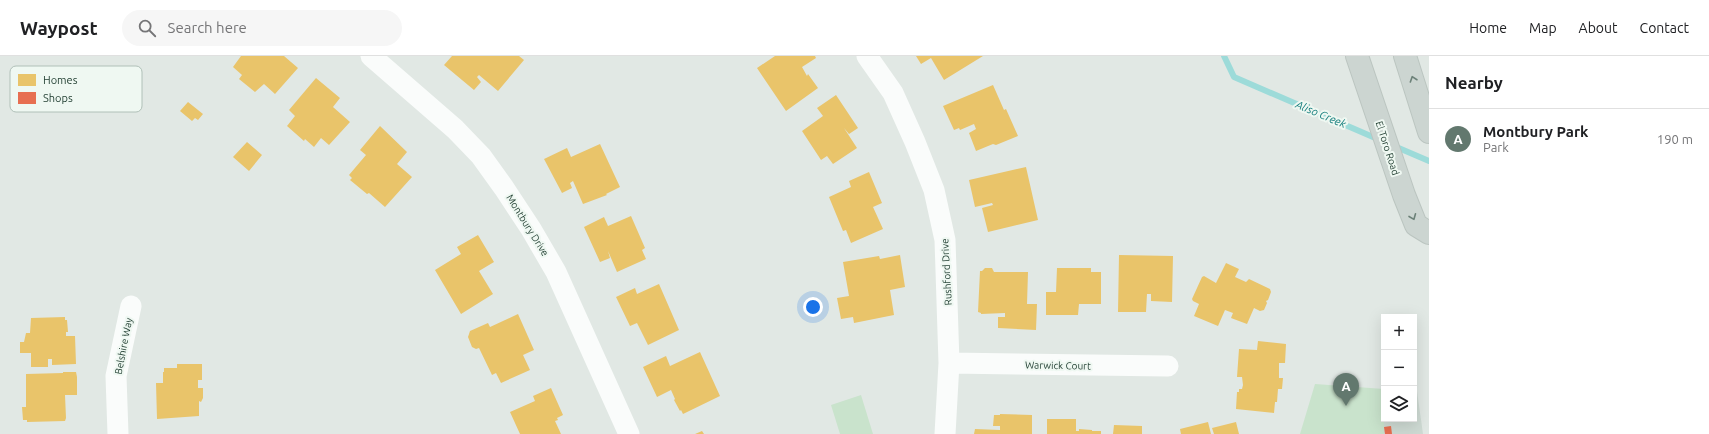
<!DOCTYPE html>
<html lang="en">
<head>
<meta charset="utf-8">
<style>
	:root { --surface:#fff; --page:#f6f6f6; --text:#202124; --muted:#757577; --line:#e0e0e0; --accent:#62786e }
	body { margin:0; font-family:Ubuntu,sans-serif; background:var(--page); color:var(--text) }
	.controls { position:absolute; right:12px; bottom:12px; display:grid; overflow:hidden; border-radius:0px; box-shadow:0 4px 16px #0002 }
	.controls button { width:36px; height:36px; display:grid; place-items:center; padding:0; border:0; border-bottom:1px solid var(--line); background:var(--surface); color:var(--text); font:20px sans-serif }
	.you { position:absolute; left:813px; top:251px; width:14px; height:14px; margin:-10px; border:3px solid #fff; border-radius:50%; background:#1a73e8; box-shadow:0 0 0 6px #1a73e833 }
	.badge { display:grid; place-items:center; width:26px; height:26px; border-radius:50%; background:var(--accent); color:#fff; font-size:13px; font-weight:700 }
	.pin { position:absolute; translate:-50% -33px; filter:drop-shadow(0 1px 2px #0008) }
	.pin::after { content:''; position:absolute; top:21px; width:14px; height:12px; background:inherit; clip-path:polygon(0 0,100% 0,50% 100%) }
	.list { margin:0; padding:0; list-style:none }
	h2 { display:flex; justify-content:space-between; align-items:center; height:52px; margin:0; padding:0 16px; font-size:17px }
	h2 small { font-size:13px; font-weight:400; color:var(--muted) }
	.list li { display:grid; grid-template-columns:26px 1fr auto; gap:12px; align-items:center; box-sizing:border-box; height:60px; padding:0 16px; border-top:1px solid var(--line) }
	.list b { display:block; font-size:15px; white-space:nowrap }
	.list p { margin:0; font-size:13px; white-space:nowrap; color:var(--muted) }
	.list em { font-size:13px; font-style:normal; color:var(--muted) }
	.icon { flex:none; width:22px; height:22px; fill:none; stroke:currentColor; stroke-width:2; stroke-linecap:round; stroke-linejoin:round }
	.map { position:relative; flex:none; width:1429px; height:378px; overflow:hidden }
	header { display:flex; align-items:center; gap:24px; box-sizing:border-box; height:56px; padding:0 20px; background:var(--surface); border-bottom:1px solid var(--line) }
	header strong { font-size:19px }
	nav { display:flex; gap:22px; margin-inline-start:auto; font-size:14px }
	.search { width:280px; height:36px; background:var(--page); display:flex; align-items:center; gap:10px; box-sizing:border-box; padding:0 14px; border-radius:22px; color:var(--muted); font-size:15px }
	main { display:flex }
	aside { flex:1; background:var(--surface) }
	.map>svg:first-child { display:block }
	.built { fill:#cedad3 }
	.park { fill:#c9e3cc }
	.homes { fill:#e9c46a }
	.shops { fill:#e76f51 }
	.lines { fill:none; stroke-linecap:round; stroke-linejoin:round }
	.stream { stroke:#9ddbd9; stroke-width:6 }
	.primary-casing { stroke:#bbc5c0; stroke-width:24 }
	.street { stroke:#fafcfb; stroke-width:21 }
	.primary { stroke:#ccd5d1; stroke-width:22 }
	.oneway { stroke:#6c8178 }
	.labels { text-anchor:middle; stroke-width:4; stroke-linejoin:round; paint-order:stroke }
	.street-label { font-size:10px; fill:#1e3c2f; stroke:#eff8f2 }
	.water-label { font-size:11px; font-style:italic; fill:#137d7c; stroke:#eff8f2 }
	.key { fill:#eff8f2; stroke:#b0c0b8; stroke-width:1 }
	.key-label { font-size:11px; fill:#1e3c2f }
</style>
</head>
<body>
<header>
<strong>Waypost</strong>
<div class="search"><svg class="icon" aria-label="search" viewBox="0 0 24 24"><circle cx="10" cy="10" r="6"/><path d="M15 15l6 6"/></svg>Search here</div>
<nav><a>Home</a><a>Map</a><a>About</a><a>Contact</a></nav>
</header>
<main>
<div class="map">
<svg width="1429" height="378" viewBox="0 0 1429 378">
	<rect width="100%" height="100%" fill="#e1e8e4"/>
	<path class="built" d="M 1414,314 L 1423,378 L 1384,378 L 1384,333 L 1384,363 L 1414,363 Z"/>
	<path class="park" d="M 1315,328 L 1384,333 L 1384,378 L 1300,378 Z
		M 861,339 L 873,378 L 840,378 L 831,349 Z"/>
	<path class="homes" d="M 241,0 L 284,0 L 298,12 L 275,38 L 264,28 L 255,36 L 239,23 L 242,19 L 233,11 Z
		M 452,0 L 519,0 L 524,4 L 498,35 L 479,19 L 477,21 L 481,26 L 474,34 L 444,9 Z
		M 775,0 L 815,0 L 816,2 L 802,11 L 807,20 L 808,18 L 818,32 L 786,55 L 757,12 Z
		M 916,0 L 983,0 L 944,24 L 931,2 L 921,8 Z
		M 316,22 L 340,42 L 333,51 L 350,66 L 329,89 L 321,82 L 314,91 L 305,83 L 304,85 L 287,70 L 295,60 L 289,54 Z
		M 993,29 L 1004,54 L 1006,53 L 1018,80 L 996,89 L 993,88 L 976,95 L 969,77 L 976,73 L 974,68 L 960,74 L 959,72 L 954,74 L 943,50 Z
		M 836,39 L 858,72 L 849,78 L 844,72 L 857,92 L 833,108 L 827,100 L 821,104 L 802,75 L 823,60 L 817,52 Z
		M 188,46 L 203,58 L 198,64 L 195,62 L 192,65 L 180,55 Z
		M 380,70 L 407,96 L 397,108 L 412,121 L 385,151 L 369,137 L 367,138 L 350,124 L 352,122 L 349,119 L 366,99 L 360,94 Z
		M 247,86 L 262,99 L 249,115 L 233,101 Z
		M 600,88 L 620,131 L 606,138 L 607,139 L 583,148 L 573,125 L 570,127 L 572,132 L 562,137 L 544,103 L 567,92 L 571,101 Z
		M 1026,111 L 1038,164 L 988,176 L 982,152 L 993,149 L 992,147 L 975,151 L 969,124 Z
		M 869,116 L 882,147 L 873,151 L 883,173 L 851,187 L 846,174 L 843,175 L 829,141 L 851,131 L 849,125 Z
		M 631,160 L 645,192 L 642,194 L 646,203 L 617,216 L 608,195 L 610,202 L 600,206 L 584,171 L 604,161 L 608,170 Z
		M 478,179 L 494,206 L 479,215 L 493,238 L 461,258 L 435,214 L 461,198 L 457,191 Z
		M 900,199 L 905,231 L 890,234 L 894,259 L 854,267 L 853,261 L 841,263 L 837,242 L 849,240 L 843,206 L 879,200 L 880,203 Z
		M 1119,199 L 1173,200 L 1172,246 L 1151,245 L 1151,238 L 1147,238 L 1146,256 L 1118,256 Z
		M 1226,207 L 1239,213 L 1235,221 L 1246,226 L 1249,223 L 1270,233 L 1271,236 L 1268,244 L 1266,245 L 1267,247 L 1264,254 L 1260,255 L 1254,252 L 1247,268 L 1231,262 L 1233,257 L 1225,254 L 1218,270 L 1194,260 L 1199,248 L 1193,245 L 1192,243 L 1202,221 L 1204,220 L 1216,227 Z
		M 985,212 L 992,212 L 994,216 L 1028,216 L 1027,248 L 1037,248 L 1036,274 L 998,272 L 998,261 L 1005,261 L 1005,257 L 981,258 L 981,257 L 978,256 L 980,215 L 982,215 Z
		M 1057,212 L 1091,212 L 1091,216 L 1101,216 L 1101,248 L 1079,248 L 1078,259 L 1046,259 L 1046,236 L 1056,236 Z
		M 659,228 L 679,274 L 648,289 L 637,267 L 630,270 L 616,241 L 635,232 L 637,238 Z
		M 518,258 L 534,294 L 523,299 L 530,314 L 501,327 L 496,317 L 492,319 L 479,292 L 476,293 L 472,291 L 468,281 L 470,275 L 488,267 L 490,271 Z
		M 65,261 L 65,264 L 67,264 L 68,276 L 66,276 L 66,280 L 75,280 L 76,308 L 52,309 L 52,303 L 48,303 L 48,311 L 31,311 L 31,297 L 20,297 L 20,286 L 24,286 L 26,277 L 30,277 L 31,262 Z
		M 1258,285 L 1286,288 L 1285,307 L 1279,307 L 1279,322 L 1283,322 L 1282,333 L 1278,333 L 1277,346 L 1275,346 L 1274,357 L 1236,353 L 1237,336 L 1239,336 L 1239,333 L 1242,333 L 1243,329 L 1242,321 L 1237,321 L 1239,293 L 1257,294 Z
		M 700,296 L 720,340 L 683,358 L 681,354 L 680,355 L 674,344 L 675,343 L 671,334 L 657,341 L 643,311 L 666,300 L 670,310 Z
		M 177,308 L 202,308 L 202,324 L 198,324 L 198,332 L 203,332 L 203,342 L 201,346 L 199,345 L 199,360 L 157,363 L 156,327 L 163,327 L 163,316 L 164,316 L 164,312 L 177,312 Z
		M 63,316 L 76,316 L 77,321 L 77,339 L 65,339 L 66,362 L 65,365 L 27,366 L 27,364 L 23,364 L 22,351 L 26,351 L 26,318 L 63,317 Z
		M 551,332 L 563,359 L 557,362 L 558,364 L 555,365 L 561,378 L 520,378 L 510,356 L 535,345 L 533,340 Z
		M 1000,358 L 1032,359 L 1032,378 L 974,378 L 975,373 L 1000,374 L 1000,370 L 993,370 L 994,359 L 1000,359 Z
		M 1047,363 L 1076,363 L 1076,375 L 1079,375 L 1079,373 L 1092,374 L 1092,375 L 1101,375 L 1101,378 L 1047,378 Z
		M 1208,366 L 1211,378 L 1181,378 L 1180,373 Z
		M 1236,366 L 1239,378 L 1214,378 L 1212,372 Z
		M 1114,369 L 1142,370 L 1142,378 L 1113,378 Z
		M 702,375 L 704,378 L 695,378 Z"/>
	<path class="shops" d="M 1391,370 L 1392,378 L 1385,378 L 1384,371 Z"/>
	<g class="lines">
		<path class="stream" d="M 1224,0 L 1234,21 L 1380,84
			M 1394,90 L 1429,105"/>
		<g class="primary-casing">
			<path id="primary" d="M 1357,0 L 1404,139 L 1416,169 L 1429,177
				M 1405,0 L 1429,76"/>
		</g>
		<path class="street" d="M 371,0 L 455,73 L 481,100 L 504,132 L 531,173 L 556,216 L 629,378
			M 867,0 L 893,37 L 915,86 L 934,134 L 945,184 L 949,307 L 945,378
			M 949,307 L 1168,310
			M 118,378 L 116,320 L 131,250"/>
		<use href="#primary" class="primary"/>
	</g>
	<defs><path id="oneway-chevron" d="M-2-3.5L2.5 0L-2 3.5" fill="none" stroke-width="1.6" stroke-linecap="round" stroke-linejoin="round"/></defs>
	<g class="oneway">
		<use href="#oneway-chevron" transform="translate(1413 23) rotate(-109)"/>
		<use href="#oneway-chevron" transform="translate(1413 161) rotate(68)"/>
	</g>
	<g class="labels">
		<g class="street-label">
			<text transform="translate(1388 92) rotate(72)" y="4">El Toro Road</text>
			<text transform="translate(528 169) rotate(58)" y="4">Montbury Drive</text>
			<text transform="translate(946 216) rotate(-93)" y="4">Rushford Drive</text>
			<text transform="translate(123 290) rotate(-79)" y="4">Belshire Way</text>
			<text transform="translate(1058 309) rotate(1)" y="4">Warwick Court</text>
		</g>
		<g class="water-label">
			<text transform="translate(1321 58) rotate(23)" y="4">Aliso Creek</text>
		</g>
	</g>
	<rect x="10" y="10" width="132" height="46" rx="6" class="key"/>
	<rect x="18" y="18" width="18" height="12" fill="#e9c46a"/>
	<rect x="18" y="36" width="18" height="12" fill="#e76f51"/>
	<g class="key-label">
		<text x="43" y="28">Homes</text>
		<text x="43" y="46">Shops</text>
	</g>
</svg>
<div class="controls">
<button>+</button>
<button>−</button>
<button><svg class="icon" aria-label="layers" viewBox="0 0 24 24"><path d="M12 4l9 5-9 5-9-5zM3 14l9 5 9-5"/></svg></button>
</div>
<div class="you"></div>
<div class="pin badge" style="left:1346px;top:350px">A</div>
</div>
<aside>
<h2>Nearby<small></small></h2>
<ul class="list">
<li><span class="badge">A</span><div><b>Montbury Park</b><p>Park</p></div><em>190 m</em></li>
</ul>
</aside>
</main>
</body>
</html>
